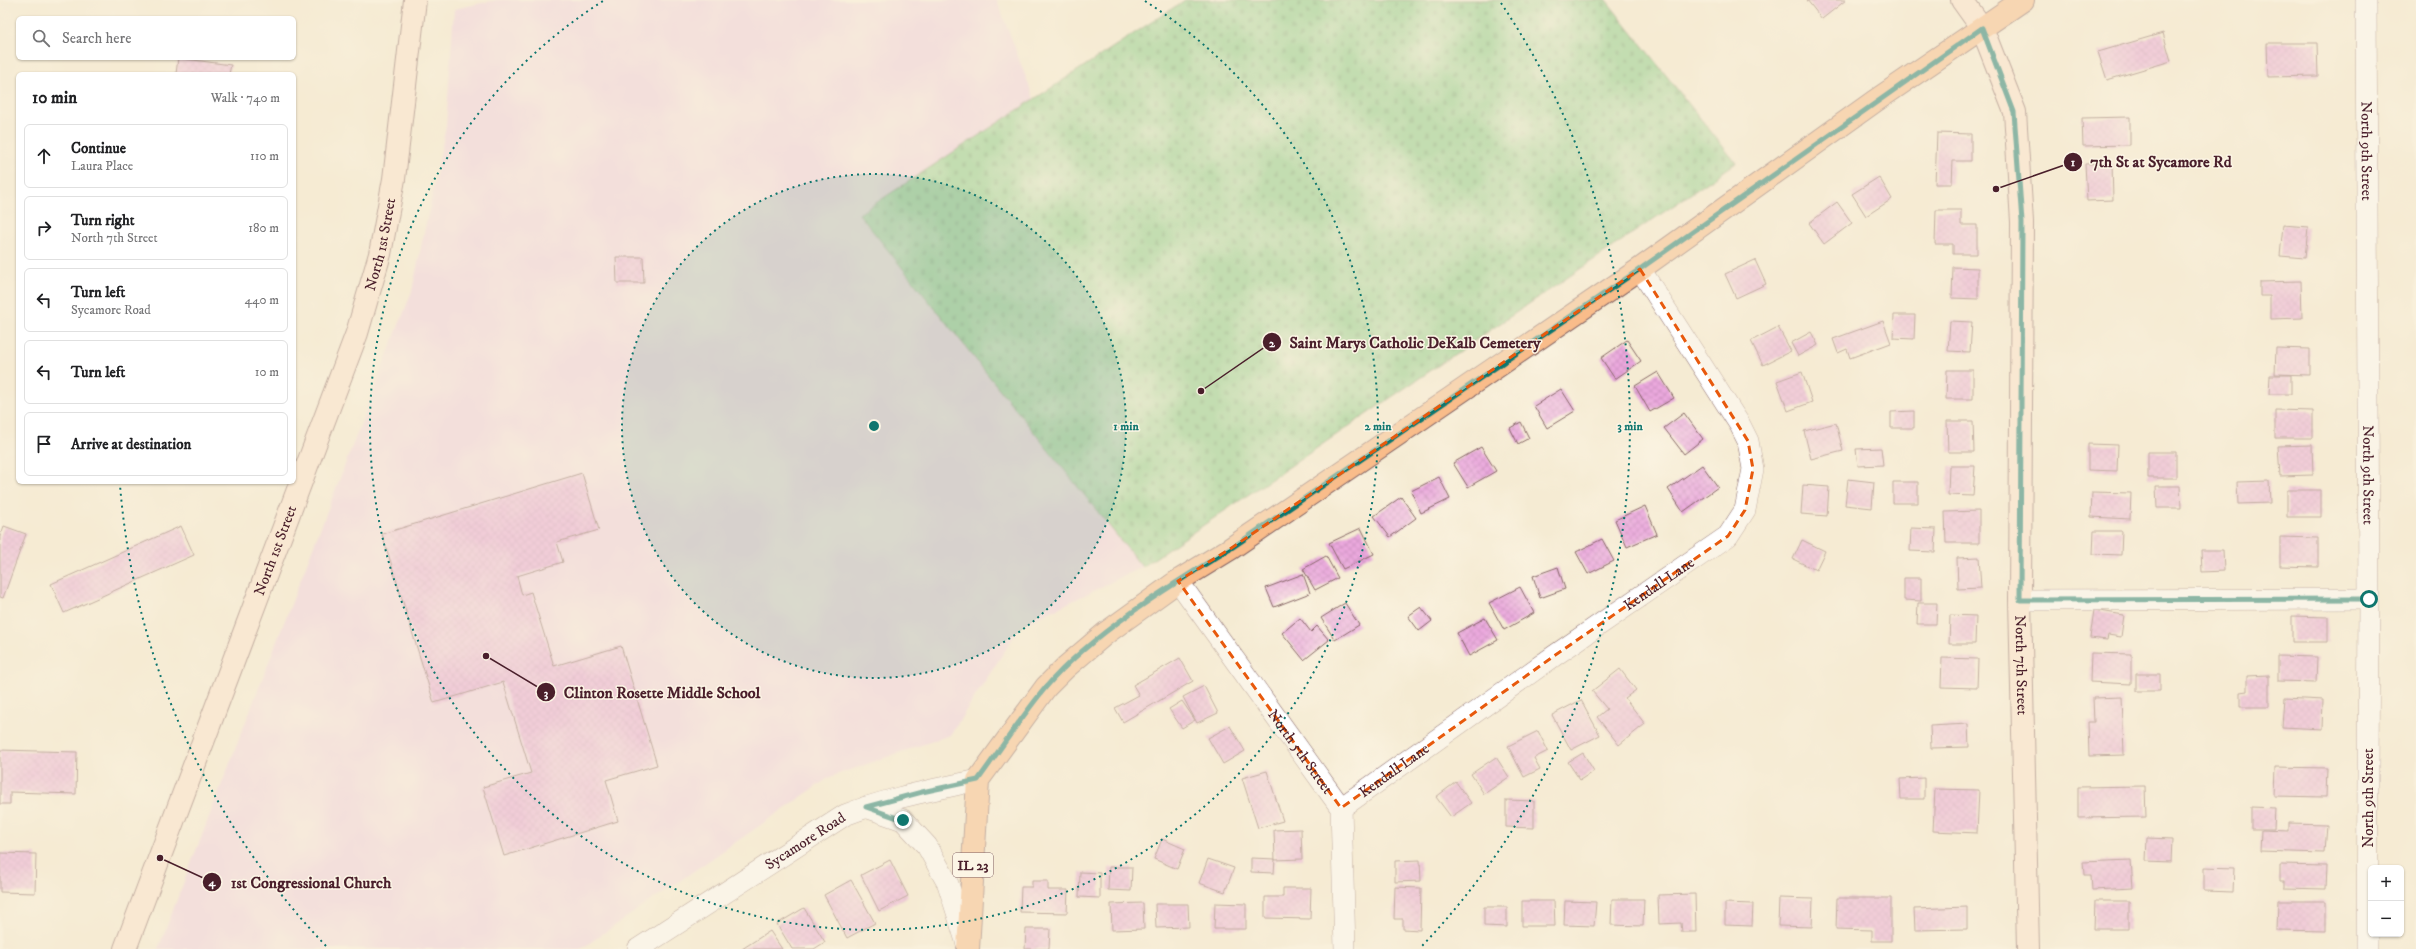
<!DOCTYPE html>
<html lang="en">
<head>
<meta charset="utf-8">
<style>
	:root { --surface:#fff; --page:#f2f2f2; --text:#202124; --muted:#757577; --line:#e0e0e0 }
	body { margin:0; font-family:"IM FELL DW Pica",serif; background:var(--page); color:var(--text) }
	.controls { position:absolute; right:12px; bottom:12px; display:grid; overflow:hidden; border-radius:6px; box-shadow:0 1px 3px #0004 }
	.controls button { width:36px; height:36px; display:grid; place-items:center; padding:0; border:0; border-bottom:1px solid var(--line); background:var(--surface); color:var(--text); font:20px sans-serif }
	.stop { position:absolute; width:12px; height:12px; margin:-9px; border:3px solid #0f766e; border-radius:50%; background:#fff }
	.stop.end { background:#0f766e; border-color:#fff; box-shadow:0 1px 4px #0008 }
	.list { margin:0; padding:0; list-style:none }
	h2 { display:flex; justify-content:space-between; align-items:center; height:52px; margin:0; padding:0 16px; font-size:17px }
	h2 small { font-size:13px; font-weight:400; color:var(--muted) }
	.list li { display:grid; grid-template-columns:26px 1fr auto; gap:12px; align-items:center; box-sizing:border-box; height:64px; margin:0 8px 8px; padding:0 8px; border:1px solid var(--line); border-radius:6px }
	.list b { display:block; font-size:15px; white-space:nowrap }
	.list p { margin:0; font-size:13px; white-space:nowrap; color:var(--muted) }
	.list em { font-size:13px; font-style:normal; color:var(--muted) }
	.icon { flex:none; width:22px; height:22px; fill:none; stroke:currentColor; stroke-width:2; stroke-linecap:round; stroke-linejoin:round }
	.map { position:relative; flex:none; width:2416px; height:949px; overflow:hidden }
	.search { position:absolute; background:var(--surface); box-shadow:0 1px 3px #0004; left:16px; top:16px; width:280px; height:44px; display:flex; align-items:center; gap:10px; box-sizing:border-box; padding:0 14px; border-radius:6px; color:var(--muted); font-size:15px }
	.panel { position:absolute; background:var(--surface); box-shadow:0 1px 3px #0004; left:16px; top:72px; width:280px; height:412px; border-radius:6px }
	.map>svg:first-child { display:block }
	.built { fill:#f0d0e4 }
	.cemetery { fill:url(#cemetery-stones); stroke:#687659 }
	.building { fill:url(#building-cross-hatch) }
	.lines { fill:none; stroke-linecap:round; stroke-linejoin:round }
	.street-casing { stroke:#866666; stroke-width:22 }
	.secondary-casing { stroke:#866666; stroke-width:24 }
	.primary-casing { stroke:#866666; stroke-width:24 }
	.street { stroke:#fff; stroke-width:21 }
	.secondary { stroke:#fde4d0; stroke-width:22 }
	.primary { stroke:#f9bc8a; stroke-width:22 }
	.route { stroke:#0f766e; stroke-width:5 }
	.marked { fill:none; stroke:#e8590c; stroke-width:3; stroke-dasharray:8 5; stroke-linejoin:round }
	.ring { fill:none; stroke:#0f766e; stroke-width:2; stroke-dasharray:2 4 }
	.labels { text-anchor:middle; stroke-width:3; stroke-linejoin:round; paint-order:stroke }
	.shield { fill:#fcf5e5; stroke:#7f5f63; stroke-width:1 }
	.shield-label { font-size:14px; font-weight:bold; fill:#4a1f2b }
	.street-label { font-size:15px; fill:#4a1f2b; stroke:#fcf5e5 }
	.centre { fill:#0f766e; stroke:#fcf5e5; stroke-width:2 }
	.ring-label { font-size:12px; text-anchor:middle; font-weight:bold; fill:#0f766e; stroke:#fcf5e5; stroke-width:3; stroke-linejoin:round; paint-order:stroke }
	.leader { fill:none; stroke:#4a1f2b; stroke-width:1.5 }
	.callout-dot { fill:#4a1f2b; stroke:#fcf5e5; stroke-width:1.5 }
	.mark-label { font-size:12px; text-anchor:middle; font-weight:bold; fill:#fff }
	.callout-label { font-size:16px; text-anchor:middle; font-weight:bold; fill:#4a1f2b; stroke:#fcf5e5; stroke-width:3; stroke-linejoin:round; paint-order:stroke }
</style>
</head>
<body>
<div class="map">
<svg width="2416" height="949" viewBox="0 0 2416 949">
	<defs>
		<pattern id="cemetery-stones" width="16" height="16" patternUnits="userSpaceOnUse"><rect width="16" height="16" fill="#86cc87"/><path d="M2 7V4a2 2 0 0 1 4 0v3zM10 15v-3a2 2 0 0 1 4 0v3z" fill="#75af75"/></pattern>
		<pattern id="building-cross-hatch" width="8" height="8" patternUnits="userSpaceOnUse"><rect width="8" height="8" fill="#eaa8dd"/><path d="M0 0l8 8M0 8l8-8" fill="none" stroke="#ca90be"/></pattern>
	</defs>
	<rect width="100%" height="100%" fill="#fcf5e5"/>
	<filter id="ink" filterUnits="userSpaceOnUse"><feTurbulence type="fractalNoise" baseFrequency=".025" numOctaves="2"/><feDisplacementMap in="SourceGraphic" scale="8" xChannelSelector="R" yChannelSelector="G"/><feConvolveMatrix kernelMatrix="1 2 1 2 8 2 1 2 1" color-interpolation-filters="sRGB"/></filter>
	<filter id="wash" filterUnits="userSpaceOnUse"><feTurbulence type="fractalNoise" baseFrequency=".012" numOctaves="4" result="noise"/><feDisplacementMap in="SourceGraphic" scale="16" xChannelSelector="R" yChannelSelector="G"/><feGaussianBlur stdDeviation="0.9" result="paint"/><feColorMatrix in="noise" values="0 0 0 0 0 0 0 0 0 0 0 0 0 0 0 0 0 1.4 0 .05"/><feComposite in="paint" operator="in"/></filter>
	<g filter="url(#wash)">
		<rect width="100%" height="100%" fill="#f5ebd3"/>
		<path class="built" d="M 496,0 L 997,0 L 1034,99 L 859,215 L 1142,567 L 1021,626 L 950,735 L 830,777 L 581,949 L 158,949 L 412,291 L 446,126 L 454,9 Z"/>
		<path class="cemetery" d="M 1185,0 L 1606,0 L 1736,163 L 1142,567 L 859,214 Z"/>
		<g id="blocks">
			<path class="building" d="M 1807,0 L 1846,0 L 1822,19 Z
				M 2163,33 L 2171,61 L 2107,80 L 2098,52 Z
				M 2267,43 L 2317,43 L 2318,76 L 2268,77 Z
				M 178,58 L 231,65 L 229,74 L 176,74 Z
				M 2130,117 L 2130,145 L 2083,146 L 2082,118 Z
				M 1937,133 L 1971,134 L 1971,161 L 1953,161 L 1952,184 L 1935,184 Z
				M 2112,163 L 2113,200 L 2087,201 L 2085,164 Z
				M 1879,177 L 1892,199 L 1866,216 L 1852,194 Z
				M 1837,202 L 1852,223 L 1824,244 L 1809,223 Z
				M 1936,210 L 1961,210 L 1961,225 L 1977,225 L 1977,254 L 1953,254 L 1953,244 L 1935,244 Z
				M 2283,225 L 2308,227 L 2305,258 L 2280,256 Z
				M 616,257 L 643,257 L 644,283 L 617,283 Z
				M 1755,260 L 1766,284 L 1736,298 L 1725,274 Z
				M 1953,267 L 1978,268 L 1978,299 L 1952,298 Z
				M 2301,281 L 2302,318 L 2270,319 L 2270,296 L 2260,296 L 2260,282 Z
				M 1894,315 L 1915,315 L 1914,339 L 1893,338 Z
				M 1883,321 L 1891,343 L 1850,358 L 1847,349 L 1838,353 L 1833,339 Z
				M 1950,321 L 1972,322 L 1970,352 L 1948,351 Z
				M 1778,327 L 1791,351 L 1763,365 L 1751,341 Z
				M 1811,332 L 1818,345 L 1798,356 L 1791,343 Z
				M 1627,340 L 1641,361 L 1615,379 L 1601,358 Z
				M 2276,348 L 2310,349 L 2310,375 L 2275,374 Z
				M 1947,370 L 1973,370 L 1973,399 L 1946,399 Z
				M 1658,372 L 1674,398 L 1650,412 L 1635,386 Z
				M 1802,372 L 1812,402 L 1788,411 L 1777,381 Z
				M 2270,375 L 2291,375 L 2291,394 L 2269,394 Z
				M 1561,389 L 1575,411 L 1547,428 L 1534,406 Z
				M 2275,410 L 2313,411 L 2313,438 L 2275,438 Z
				M 1914,411 L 1914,428 L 1891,428 L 1891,412 Z
				M 1684,413 L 1703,439 L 1684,454 L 1664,428 Z
				M 1947,421 L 1973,421 L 1974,452 L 1948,452 Z
				M 1521,422 L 1529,438 L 1518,444 L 1510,428 Z
				M 1836,423 L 1843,451 L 1811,459 L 1804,431 Z
				M 2088,444 L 2118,445 L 2117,471 L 2088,470 Z
				M 2312,445 L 2313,475 L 2280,476 L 2278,446 Z
				M 1481,447 L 1496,471 L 1468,487 L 1453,463 Z
				M 1881,448 L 1883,465 L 1858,466 L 1856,449 Z
				M 2148,452 L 2176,452 L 2176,478 L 2148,478 Z
				M 1702,465 L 1718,487 L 1683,512 L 1668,489 Z
				M 1949,466 L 1975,466 L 1973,496 L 1948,495 Z
				M 582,473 L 599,530 L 557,542 L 563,562 L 517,576 L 522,595 L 531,592 L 554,666 L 621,646 L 657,765 L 606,780 L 618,821 L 504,856 L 483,787 L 531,773 L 503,682 L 434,703 L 382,534 Z
				M 1439,477 L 1450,499 L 1421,513 L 1411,491 Z
				M 1848,479 L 1874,482 L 1872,508 L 1845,505 Z
				M 2269,481 L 2270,503 L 2238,504 L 2237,482 Z
				M 1893,482 L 1918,482 L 1918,503 L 1893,503 Z
				M 1803,485 L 1829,487 L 1827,516 L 1801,514 Z
				M 2156,486 L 2180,486 L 2181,508 L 2157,508 Z
				M 2287,490 L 2321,490 L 2321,517 L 2287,517 Z
				M 2092,492 L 2131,493 L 2130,519 L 2091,517 Z
				M 1401,497 L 1416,518 L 1390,537 L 1374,516 Z
				M 1645,506 L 1657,534 L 1627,547 L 1615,520 Z
				M 1979,511 L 1979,543 L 1946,543 L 1945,512 Z
				M 4,526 L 26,534 L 3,598 L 0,597 L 0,537 Z
				M 181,526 L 194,555 L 64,613 L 51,584 Z
				M 1361,528 L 1374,554 L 1343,569 L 1329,543 Z
				M 1911,528 L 1936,529 L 1935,552 L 1910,551 Z
				M 2094,531 L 2122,531 L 2121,555 L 2093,554 Z
				M 2280,537 L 2318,538 L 2318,567 L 2280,566 Z
				M 1602,539 L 1614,561 L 1588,574 L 1576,552 Z
				M 1802,540 L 1825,551 L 1816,570 L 1793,559 Z
				M 2201,550 L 2223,550 L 2224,571 L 2202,572 Z
				M 1326,556 L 1338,578 L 1315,590 L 1303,569 Z
				M 1979,557 L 1981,588 L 1958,589 L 1957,558 Z
				M 1558,567 L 1565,589 L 1540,598 L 1533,576 Z
				M 1303,574 L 1310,593 L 1274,607 L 1266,588 Z
				M 1904,578 L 1921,578 L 1921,601 L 1904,600 Z
				M 1520,587 L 1534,613 L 1504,630 L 1489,603 Z
				M 1345,603 L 1359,625 L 1335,640 L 1321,618 Z
				M 1918,603 L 1937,603 L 1936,624 L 1917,624 Z
				M 1421,607 L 1432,621 L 1419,631 L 1408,616 Z
				M 2094,610 L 2124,615 L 2121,637 L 2108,635 L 2107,640 L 2090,638 Z
				M 1950,615 L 1976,616 L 1975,644 L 1949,644 Z
				M 2292,616 L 2328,617 L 2328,642 L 2292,642 Z
				M 1300,618 L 1311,632 L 1317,626 L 1329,640 L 1304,660 L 1282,633 Z
				M 1485,618 L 1498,640 L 1469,656 L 1457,633 Z
				M 2091,653 L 2131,654 L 2131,684 L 2090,682 Z
				M 2278,656 L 2317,657 L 2316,682 L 2278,681 Z
				M 1180,658 L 1193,681 L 1123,722 L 1115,708 L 1139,695 L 1133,685 Z
				M 1942,658 L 1978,659 L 1977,688 L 1941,687 Z
				M 1620,669 L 1636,690 L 1625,698 L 1645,724 L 1619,745 L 1597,717 L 1607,709 L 1592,691 Z
				M 2136,674 L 2160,674 L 2160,691 L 2136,691 Z
				M 2269,675 L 2269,707 L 2240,707 L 2240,692 L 2247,691 L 2247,676 Z
				M 1204,686 L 1218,713 L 1197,723 L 1183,697 Z
				M 2122,697 L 2124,755 L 2089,756 L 2088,722 L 2094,722 L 2093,698 Z
				M 2284,698 L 2323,700 L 2322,729 L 2282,727 Z
				M 1581,700 L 1600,735 L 1571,750 L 1552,715 Z
				M 1182,701 L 1195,720 L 1182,728 L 1169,709 Z
				M 1968,724 L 1969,747 L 1931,748 L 1930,726 Z
				M 1230,726 L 1245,751 L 1223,764 L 1208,738 Z
				M 1538,731 L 1548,751 L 1534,758 L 1540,769 L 1524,777 L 1508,746 Z
				M 0,750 L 77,752 L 76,794 L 10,792 L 10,804 L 0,804 Z
				M 1583,753 L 1594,771 L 1580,780 L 1568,762 Z
				M 1496,757 L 1509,777 L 1484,794 L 1471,774 Z
				M 2275,767 L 2327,768 L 2326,797 L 2274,796 Z
				M 1267,771 L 1283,821 L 1258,828 L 1242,778 Z
				M 1924,778 L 1924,799 L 1901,799 L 1900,779 Z
				M 1456,782 L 1471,803 L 1451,817 L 1436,797 Z
				M 2145,786 L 2146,817 L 2078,818 L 2078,787 Z
				M 1935,789 L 1979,790 L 1977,833 L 1933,831 Z
				M 1506,800 L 1534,801 L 1534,828 L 1506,827 Z
				M 2251,807 L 2275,808 L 2274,829 L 2251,829 Z
				M 2288,823 L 2326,824 L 2324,853 L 2260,851 L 2261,830 L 2288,831 Z
				M 1301,829 L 1302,859 L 1275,860 L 1274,830 Z
				M 2147,838 L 2172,839 L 2171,862 L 2146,861 Z
				M 1162,839 L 1185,849 L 1177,869 L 1154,859 Z
				M 0,853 L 36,854 L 35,893 L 0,892 Z
				M 1251,858 L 1275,859 L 1274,873 L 1251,872 Z
				M 1208,859 L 1234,868 L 1225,892 L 1199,883 Z
				M 890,860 L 908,896 L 879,911 L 861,875 Z
				M 1420,860 L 1421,881 L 1395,882 L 1395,861 Z
				M 2131,860 L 2133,888 L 2092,890 L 2091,875 L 2084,875 L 2083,862 Z
				M 2280,865 L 2326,866 L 2325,889 L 2284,888 L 2284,881 L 2280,881 Z
				M 1109,867 L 1132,867 L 1131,891 L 1108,890 Z
				M 2204,867 L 2234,868 L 2233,892 L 2204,891 Z
				M 1080,872 L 1100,873 L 1100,898 L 1079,897 Z
				M 851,880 L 875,923 L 847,938 L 824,895 Z
				M 1032,881 L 1048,881 L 1048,890 L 1068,890 L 1067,913 L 1020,912 L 1021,887 L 1032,887 Z
				M 1395,887 L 1421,888 L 1420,930 L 1403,929 L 1403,919 L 1394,919 Z
				M 1283,888 L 1311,888 L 1310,919 L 1265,918 L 1265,897 L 1283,897 Z
				M 1695,894 L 1696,932 L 1682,932 L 1681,923 L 1659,924 L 1658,895 Z
				M 1779,898 L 1813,899 L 1812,927 L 1778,926 Z
				M 1837,898 L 1891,898 L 1891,941 L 1872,941 L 1872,930 L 1836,929 Z
				M 1612,899 L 1644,899 L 1643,926 L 1611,925 Z
				M 1522,901 L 1554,901 L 1555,926 L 1522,926 Z
				M 1565,901 L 1596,902 L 1594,926 L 1564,925 Z
				M 2095,901 L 2129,901 L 2129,929 L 2094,929 Z
				M 2278,901 L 2326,901 L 2326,931 L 2277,930 Z
				M 1143,903 L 1144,929 L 1112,930 L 1111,904 Z
				M 1215,903 L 1246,904 L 1246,929 L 1214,929 Z
				M 1725,903 L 1753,904 L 1752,926 L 1725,925 Z
				M 1155,904 L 1188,904 L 1189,927 L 1156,928 Z
				M 1484,907 L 1507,907 L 1507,927 L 1484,926 Z
				M 1967,907 L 1967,929 L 1915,930 L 1914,909 Z
				M 804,908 L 825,942 L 814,949 L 792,949 L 777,924 Z
				M 1026,929 L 1050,929 L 1049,949 L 1025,949 Z
				M 770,931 L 782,949 L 742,949 Z"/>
		</g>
	</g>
	<g filter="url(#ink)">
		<use href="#blocks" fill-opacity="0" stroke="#866666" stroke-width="1"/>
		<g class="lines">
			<g class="street-casing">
				<g id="street">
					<path id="s1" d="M 2366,0 L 2369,599 L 2367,949"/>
					<path id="s2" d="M 1178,581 L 1341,808 L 1345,949"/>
					<path d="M 2020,600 L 2369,599"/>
					<path d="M 866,807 L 903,820 L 927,846 L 948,884 L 967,944"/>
					<path id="s3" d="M 1341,808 L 1554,656 L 1728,536 L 1745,510 L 1753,469 L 1748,441 L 1740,425 L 1640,269"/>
					<path id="s4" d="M 638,949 L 845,815 C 888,798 933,790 978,780"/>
				</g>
			</g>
			<g class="secondary-casing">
				<g id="secondary">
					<path id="s5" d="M 1962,0 L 1982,28 L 2015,112 L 2022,222 L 2020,600 L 2028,949"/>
					<path id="s6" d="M 125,949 L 357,333 L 380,254 L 394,179 L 415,0"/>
				</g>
			</g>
			<g class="primary-casing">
				<path id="primary" d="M 968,949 L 978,780 L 1046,687 L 1066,667 L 1106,633 L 1178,581 L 1230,549 L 1640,269 L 1875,101 L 2023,0"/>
			</g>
			<use href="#street" class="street"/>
			<use href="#secondary" class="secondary"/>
			<use href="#primary" class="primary"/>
		</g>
	</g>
	<g class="lines" filter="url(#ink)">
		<path class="route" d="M 903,820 L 866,807 L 922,792 L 978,780 C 1000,750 1021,717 1046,687 C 1090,635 1171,585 1230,549 L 1640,269 L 1982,28 L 2014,112 L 2022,222 L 2020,600 L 2369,599"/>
	</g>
	<path d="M0 0H2416V949H0ZM 1640,269 L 1748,441 L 1753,469 L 1745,510 L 1728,536 L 1554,656 L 1341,808 L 1178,581 L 1230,549 Z" fill="#f5ebd3" fill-opacity=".55" fill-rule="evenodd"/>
	<path class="marked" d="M 1640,269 L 1748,441 L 1753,469 L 1745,510 L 1728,536 L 1554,656 L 1341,808 L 1178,581 L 1230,549 Z"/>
	<circle cx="874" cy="426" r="252" fill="#0f766e" fill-opacity=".12"/>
	<g class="ring">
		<circle cx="874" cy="426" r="252"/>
		<path d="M1145 1A504 504 0 1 1 603 1"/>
		<path d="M326 946A756 756 0 0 1 120 485M1501 3A756 756 0 0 1 1422 946"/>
	</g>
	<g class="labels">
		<rect class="shield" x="953" y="853" width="40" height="24" rx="3"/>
		<g class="shield-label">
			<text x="973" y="870">IL 23</text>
		</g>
		<g class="street-label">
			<text dy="5" stroke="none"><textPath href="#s1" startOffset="151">North 9th Street</textPath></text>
			<text dy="5" stroke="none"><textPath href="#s6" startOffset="750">North 1st Street</textPath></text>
			<text dy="5" stroke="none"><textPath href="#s1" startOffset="475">North 9th Street</textPath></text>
			<text dy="5" stroke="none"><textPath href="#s6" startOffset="426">North 1st Street</textPath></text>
			<text dy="5" stroke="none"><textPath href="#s3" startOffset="389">Kendall Lane</textPath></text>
			<text dy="5" stroke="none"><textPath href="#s5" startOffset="678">North 7th Street</textPath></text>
			<text dy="5" stroke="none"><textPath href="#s2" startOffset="210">North 5th Street</textPath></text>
			<text dy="5" stroke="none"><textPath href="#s3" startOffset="65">Kendall Lane</textPath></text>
			<text transform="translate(2368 798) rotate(-90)" y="5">North 9th Street</text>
			<text dy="5" stroke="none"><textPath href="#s4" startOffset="199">Sycamore Road</textPath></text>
		</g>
	</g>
	<circle cx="874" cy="426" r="6" class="centre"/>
	<g class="ring-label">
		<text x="1126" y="430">1 min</text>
		<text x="1378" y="430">2 min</text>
		<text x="1630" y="430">3 min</text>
	</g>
	<path class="leader" d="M1996 189L2073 162M1201 391L1272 342M486 656L546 692M160 858L212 882"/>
	<g class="callout-dot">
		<circle cx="1996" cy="189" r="4"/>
		<circle cx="1201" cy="391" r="4"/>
		<circle cx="486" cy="656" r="4"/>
		<circle cx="160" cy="858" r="4"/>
		<circle cx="2073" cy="162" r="10"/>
		<circle cx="1272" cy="342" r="10"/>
		<circle cx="546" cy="692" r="10"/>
		<circle cx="212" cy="882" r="10"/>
	</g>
	<g class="mark-label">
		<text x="2073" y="166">1</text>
		<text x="1272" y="347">2</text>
		<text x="546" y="697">3</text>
		<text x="212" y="886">4</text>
	</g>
	<g class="callout-label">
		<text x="2161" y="167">7th St at Sycamore Rd</text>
		<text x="1415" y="348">Saint Marys Catholic DeKalb Cemetery</text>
		<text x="662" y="698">Clinton Rosette Middle School</text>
		<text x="311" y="888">1st Congressional Church</text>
	</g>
</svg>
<div class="controls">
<button>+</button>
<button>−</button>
</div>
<div class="stop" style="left:2369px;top:599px"></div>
<div class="stop end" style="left:903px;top:820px"></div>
<div class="search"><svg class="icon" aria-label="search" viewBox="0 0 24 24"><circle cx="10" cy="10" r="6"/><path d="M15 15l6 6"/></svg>Search here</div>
<section class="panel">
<h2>10 min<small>Walk · 740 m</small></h2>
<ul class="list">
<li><svg class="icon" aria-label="ahead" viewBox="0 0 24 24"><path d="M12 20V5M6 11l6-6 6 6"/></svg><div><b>Continue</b><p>Laura Place</p></div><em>110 m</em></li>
<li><svg class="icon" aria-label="right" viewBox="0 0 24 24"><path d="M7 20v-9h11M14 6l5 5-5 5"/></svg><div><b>Turn right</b><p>North 7th Street</p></div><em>180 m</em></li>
<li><svg class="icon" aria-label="left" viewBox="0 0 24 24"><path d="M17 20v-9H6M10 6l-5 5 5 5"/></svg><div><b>Turn left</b><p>Sycamore Road</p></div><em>440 m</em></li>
<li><svg class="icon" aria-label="left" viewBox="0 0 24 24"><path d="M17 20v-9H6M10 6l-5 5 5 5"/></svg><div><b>Turn left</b></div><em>10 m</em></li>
<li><svg class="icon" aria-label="arrive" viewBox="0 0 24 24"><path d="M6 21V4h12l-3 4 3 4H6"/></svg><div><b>Arrive at destination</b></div></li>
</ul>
</section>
</div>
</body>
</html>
